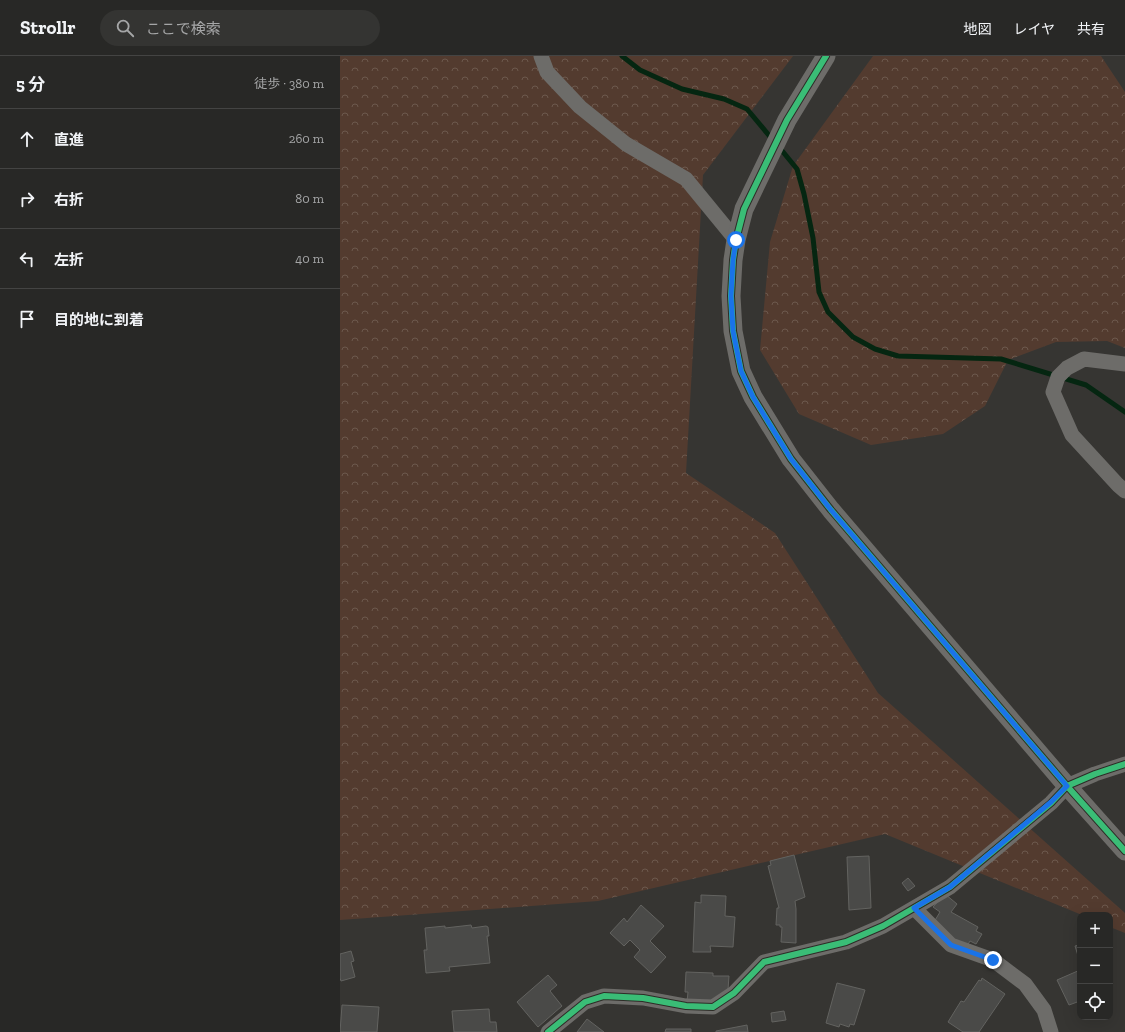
<!DOCTYPE html>
<html lang="ja">
<head>
<meta charset="utf-8">
<style>
	:root { --surface:#282826; --page:#343432; --text:#f1f3f6; --muted:#a5a6a7; --line:#444443 }
	body { margin:0; font-family:"Zilla Slab","Noto Sans JP",serif; background:var(--page); color:var(--text) }
	.controls { position:absolute; right:12px; bottom:12px; display:grid; overflow:hidden; border-radius:8px; box-shadow:0 4px 16px #0002 }
	.controls button { width:36px; height:36px; display:grid; place-items:center; padding:0; border:0; border-bottom:1px solid var(--line); background:var(--surface); color:var(--text); font:20px sans-serif }
	.stop { position:absolute; width:12px; height:12px; margin:-9px; border:3px solid #1a73e8; border-radius:50%; background:#fff }
	.stop.end { background:#1a73e8; border-color:#fff; box-shadow:0 1px 4px #0008 }
	.list { margin:0; padding:0; list-style:none }
	h2 { display:flex; justify-content:space-between; align-items:center; height:52px; margin:0; padding:0 16px; font-size:17px }
	h2 small { font-size:13px; font-weight:400; color:var(--muted) }
	.list li { display:grid; grid-template-columns:26px 1fr auto; gap:12px; align-items:center; box-sizing:border-box; height:60px; padding:0 16px; border-top:1px solid var(--line) }
	.list b { display:block; font-size:15px; white-space:nowrap }
	.list em { font-size:13px; font-style:normal; color:var(--muted) }
	.icon { flex:none; width:22px; height:22px; fill:none; stroke:currentColor; stroke-width:2; stroke-linecap:round; stroke-linejoin:round }
	.map { position:relative; flex:none; width:785px; height:976px; overflow:hidden }
	header { display:flex; align-items:center; gap:24px; box-sizing:border-box; height:56px; padding:0 20px; background:var(--surface); border-bottom:1px solid var(--line) }
	header strong { font-size:19px }
	nav { display:flex; gap:22px; margin-inline-start:auto; font-size:14px }
	.search { width:280px; height:36px; background:var(--page); display:flex; align-items:center; gap:10px; box-sizing:border-box; padding:0 14px; border-radius:22px; color:var(--muted); font-size:15px }
	main { display:flex }
	aside { flex:1; background:var(--surface) }
	.map>svg:first-child { display:block }
	.forest { fill:url(#forest-crowns) }
	.lines { fill:none; stroke-linecap:round; stroke-linejoin:round }
	.stream { stroke:#052611; stroke-width:5 }
	.building { fill:#4a4a48; stroke:#636360 }
	.minor { stroke:#6d6c69; stroke-width:15 }
	.tertiary { stroke:#6d6c69; stroke-width:19 }
	.cycleway-casing { stroke:#2d2c27; stroke-width:8 }
	.cycleway { stroke:#3abd76; stroke-width:6 }
	.route { stroke:#1a73e8; stroke-width:5 }
</style>
</head>
<body>
<header>
<strong>Strollr</strong>
<div class="search"><svg class="icon" aria-label="search" viewBox="0 0 24 24"><circle cx="10" cy="10" r="6"/><path d="M15 15l6 6"/></svg>ここで検索</div>
<nav><a>地図</a><a>レイヤ</a><a>共有</a></nav>
</header>
<main>
<aside>
<h2>5 分<small>徒歩 · 380 m</small></h2>
<ul class="list">
<li><svg class="icon" aria-label="ahead" viewBox="0 0 24 24"><path d="M12 20V5M6 11l6-6 6 6"/></svg><div><b>直進</b></div><em>260 m</em></li>
<li><svg class="icon" aria-label="right" viewBox="0 0 24 24"><path d="M7 20v-9h11M14 6l5 5-5 5"/></svg><div><b>右折</b></div><em>80 m</em></li>
<li><svg class="icon" aria-label="left" viewBox="0 0 24 24"><path d="M17 20v-9H6M10 6l-5 5 5 5"/></svg><div><b>左折</b></div><em>40 m</em></li>
<li><svg class="icon" aria-label="arrive" viewBox="0 0 24 24"><path d="M6 21V4h12l-3 4 3 4H6"/></svg><div><b>目的地に到着</b></div></li>
</ul>
</aside>
<div class="map">
<svg width="785" height="976" viewBox="0 0 785 976">
	<defs>
		<pattern id="forest-crowns" width="20" height="18" patternUnits="userSpaceOnUse"><rect width="20" height="18" fill="#533b2f"/><path d="M2 6a3 3 0 1 1 6 0M12 15a3 3 0 1 1 6 0" fill="none" stroke="#6c584d"/></pattern>
	</defs>
	<rect width="100%" height="100%" fill="#363532"/>
	<path class="forest" d="M 0,0 L 453,0 L 363,119 L 346,417 L 435,477 L 538,637 L 785,857 L 785,877 L 770,871 L 770,859 L 742,859 L 545,778 L 258,845 L 0,864 Z
		M 533,0 L 761,0 L 785,36 L 785,292 L 767,285 L 716,286 L 668,304 L 645,350 L 603,378 L 531,389 L 459,358 L 420,294 L 430,186 L 453,110 Z"/>
	<g class="lines">
		<path class="stream" d="M 282,0 L 300,14 L 342,33 L 384,43 L 407,53 L 432,83
			M 439,91 L 457,113 L 464,138 L 473,182 L 479,236 L 488,256 L 513,281 L 535,293 L 558,300 L 661,303 L 746,329 L 785,356"/>
	</g>
	<path class="building" d="M 454,799 L 465,841 L 455,845 L 456,853 L 456,887 L 441,886 L 442,871 L 440,871 L 440,869 L 436,869 L 437,852 L 439,852 L 428,810 L 431,809 L 430,805 Z
		M 529,800 L 531,852 L 509,854 L 507,801 Z
		M 568,822 L 575,830 L 568,835 L 562,827 Z
		M 605,838 L 617,848 L 611,856 L 638,871 L 636,875 L 642,878 L 636,888 L 630,885 L 627,890 L 591,871 L 600,856 L 593,851 Z
		M 361,839 L 386,840 L 385,860 L 395,861 L 393,891 L 370,890 L 371,896 L 353,896 L 355,846 L 361,847 Z
		M 301,849 L 324,870 L 310,885 L 326,901 L 311,917 L 294,901 L 300,894 L 290,884 L 284,890 L 270,877 L 284,862 L 287,866 Z
		M 131,869 L 132,872 L 146,870 L 148,871 L 149,880 L 147,880 L 150,907 L 109,911 L 110,915 L 86,917 L 84,894 L 87,894 L 85,872 L 105,870 L 105,872 Z
		M 739,889 L 740,903 L 739,903 L 735,890 Z
		M 11,895 L 14,905 L 11,906 L 15,921 L 1,925 L 0,922 L 0,898 Z
		M 740,914 L 740,945 L 729,949 L 717,924 Z
		M 346,916 L 373,917 L 373,920 L 389,920 L 387,947 L 347,946 L 348,936 L 345,936 Z
		M 208,919 L 217,929 L 210,935 L 222,950 L 198,971 L 177,946 Z
		M 642,922 L 665,938 L 639,976 L 623,976 L 608,966 L 621,945 L 624,946 L 639,924 L 641,925 Z
		M 497,927 L 525,934 L 514,969 L 510,968 L 509,971 L 500,968 L 499,971 L 486,967 Z
		M 2,949 L 39,951 L 37,976 L 0,976 Z
		M 149,953 L 150,966 L 156,966 L 157,976 L 114,976 L 112,955 Z
		M 444,955 L 446,964 L 432,966 L 431,957 Z
		M 247,963 L 264,976 L 237,976 Z
		M 407,969 L 408,976 L 376,976 L 376,975 Z
		M 326,973 L 351,973 L 351,976 L 325,976 Z"/>
	<g class="lines">
		<path class="minor" d="M 201,0 L 207,16 L 240,51 L 286,88 L 346,123 L 396,184
			M 785,308 L 744,303 L 727,312 L 718,321 L 713,336 L 732,379 L 778,429 L 785,435
			M 574,852 L 611,889 L 653,904 L 685,928 L 704,954 L 711,976
			M 208,976 L 245,946 L 264,940 L 303,942 L 346,950 L 373,951 L 394,937 L 424,906 L 506,886 L 543,870 L 574,852 L 610,831 L 711,747 L 727,730 L 755,718 L 785,708"/>
		<path class="tertiary" d="M 486,0 L 447,64 L 404,153 L 396,184 L 393,204 L 391,240 L 393,275 L 401,315 L 413,341 L 451,403 L 491,454 L 727,730 L 785,795"/>
		<g class="cycleway-casing">
			<path id="cycleway" d="M 486,0 L 447,64 L 404,153 L 396,184 L 393,204 L 391,240 L 393,275 L 401,315 L 413,341 L 451,403 L 491,454 L 727,730 L 785,795
				M 208,976 L 245,946 L 264,940 L 303,942 L 346,950 L 373,951 L 394,937 L 424,906 L 506,886 L 543,870 L 574,852 L 610,831 L 711,747 L 727,730 L 755,718 L 785,708"/>
		</g>
		<use href="#cycleway" class="cycleway"/>
	</g>
	<g class="lines">
		<path class="route" d="M 396,184 L 393,204 L 391,240 L 393,275 L 401,315 L 413,341 L 451,403 L 491,454 L 727,730 L 711,746 L 610,831 L 574,852 L 611,889 L 653,904"/>
	</g>
</svg>
<div class="controls">
<button>+</button>
<button>−</button>
<button><svg class="icon" aria-label="locate" viewBox="0 0 24 24"><circle cx="12" cy="12" r="6"/><path d="M12 2v4M12 18v4M2 12h4M18 12h4"/></svg></button>
</div>
<div class="stop" style="left:396px;top:184px"></div>
<div class="stop end" style="left:653px;top:904px"></div>
</div>
</main>
</body>
</html>
